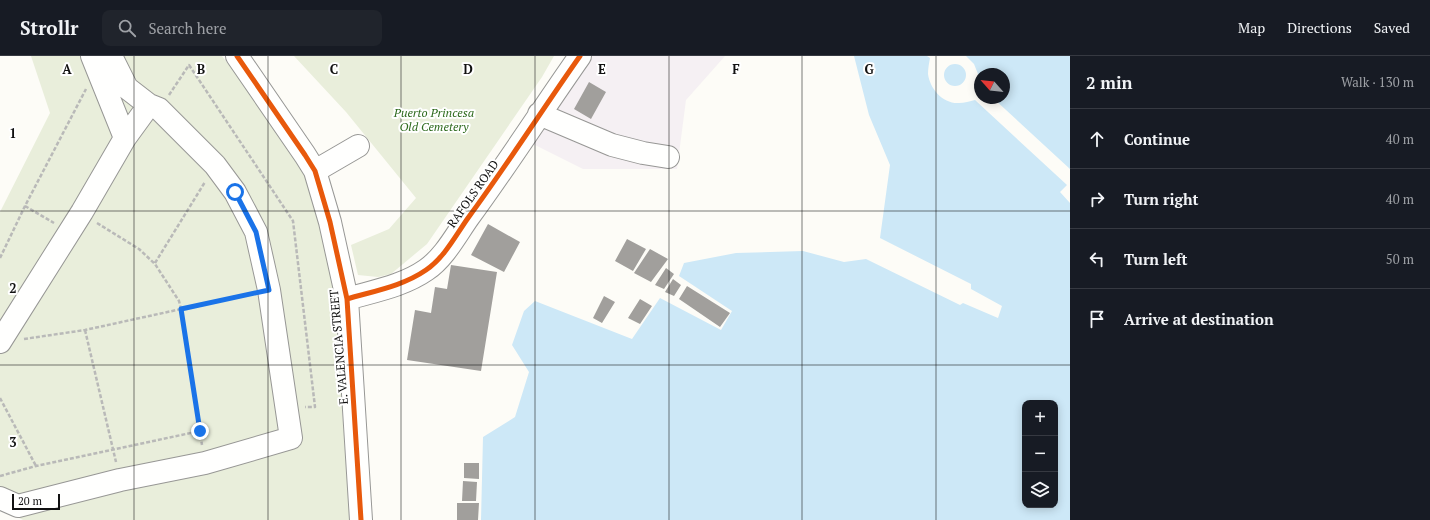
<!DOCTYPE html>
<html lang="en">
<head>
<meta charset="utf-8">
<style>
	:root { --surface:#171b24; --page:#20242c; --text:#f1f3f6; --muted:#9ea1a6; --line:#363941 }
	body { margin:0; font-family:"PT Serif",serif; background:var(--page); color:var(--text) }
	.controls { position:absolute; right:12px; bottom:12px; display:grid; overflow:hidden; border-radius:8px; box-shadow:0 2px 10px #0003 }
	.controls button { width:36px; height:36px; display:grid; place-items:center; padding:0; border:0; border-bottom:1px solid var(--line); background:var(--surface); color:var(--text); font:20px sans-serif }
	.compass { position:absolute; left:974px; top:12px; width:36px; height:36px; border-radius:50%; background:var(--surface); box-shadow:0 2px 10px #0003; rotate:297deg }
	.scale { position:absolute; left:12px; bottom:10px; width:48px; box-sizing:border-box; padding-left:4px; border:2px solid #111; border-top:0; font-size:11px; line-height:14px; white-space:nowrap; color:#111; -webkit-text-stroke:3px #fff; paint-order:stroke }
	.stop { position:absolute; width:12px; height:12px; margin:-9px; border:3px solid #1a73e8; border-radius:50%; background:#fff }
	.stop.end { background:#1a73e8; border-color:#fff; box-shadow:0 1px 4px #0008 }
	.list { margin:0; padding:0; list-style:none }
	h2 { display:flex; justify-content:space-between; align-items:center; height:52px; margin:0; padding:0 16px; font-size:17px }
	h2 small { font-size:13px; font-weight:400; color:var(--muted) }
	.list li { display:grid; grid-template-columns:26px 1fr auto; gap:12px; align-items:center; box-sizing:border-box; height:60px; padding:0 16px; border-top:1px solid var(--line) }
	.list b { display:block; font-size:15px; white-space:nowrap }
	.list em { font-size:13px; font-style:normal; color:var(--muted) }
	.icon { flex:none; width:22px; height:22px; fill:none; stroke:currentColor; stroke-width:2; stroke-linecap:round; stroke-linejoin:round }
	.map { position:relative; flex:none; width:1070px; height:464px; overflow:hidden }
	header { display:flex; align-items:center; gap:24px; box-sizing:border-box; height:56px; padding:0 20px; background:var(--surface); border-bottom:1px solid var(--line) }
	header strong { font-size:19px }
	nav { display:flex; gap:22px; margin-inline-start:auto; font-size:14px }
	.search { width:280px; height:36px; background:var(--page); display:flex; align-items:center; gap:10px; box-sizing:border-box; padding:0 14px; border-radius:8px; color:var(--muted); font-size:15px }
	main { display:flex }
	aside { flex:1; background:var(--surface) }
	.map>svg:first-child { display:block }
	.industrial { fill:#f5f0f3 }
	.cemetery { fill:#e9eedb }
	.water { fill:#cde8f7; fill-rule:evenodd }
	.building { fill:#a19f9c }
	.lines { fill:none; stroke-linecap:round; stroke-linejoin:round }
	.minor-casing { stroke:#979795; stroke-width:24 }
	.path { stroke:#b9b9b8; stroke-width:2.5; stroke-dasharray:4 2; stroke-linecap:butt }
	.minor { stroke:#fffffe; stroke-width:22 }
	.cycleway-casing { stroke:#fff; stroke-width:8 }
	.cycleway { stroke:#e8590c; stroke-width:5 }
	.route { stroke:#1a73e8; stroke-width:5 }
	.grid { fill:none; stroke:#111; stroke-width:1; stroke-opacity:0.55 }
	.labels { text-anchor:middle; stroke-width:4; stroke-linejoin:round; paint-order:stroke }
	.park-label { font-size:12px; font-style:italic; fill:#2f6b1f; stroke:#fff }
	.street-label { font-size:12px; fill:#111; stroke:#fff }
	.grid-label { font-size:13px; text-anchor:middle; font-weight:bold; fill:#111; stroke:#fff; stroke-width:4; stroke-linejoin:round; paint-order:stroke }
</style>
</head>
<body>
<header>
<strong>Strollr</strong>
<div class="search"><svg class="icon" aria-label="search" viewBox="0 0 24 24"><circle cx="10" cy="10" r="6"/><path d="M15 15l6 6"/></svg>Search here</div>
<nav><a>Map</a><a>Directions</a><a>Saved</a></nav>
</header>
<main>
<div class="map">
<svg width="1070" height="464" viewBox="0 0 1070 464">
	<rect width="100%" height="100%" fill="#fdfcf7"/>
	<path class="industrial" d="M 589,0 L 725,0 L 686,44 L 677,113 L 583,113 L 533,88 Z"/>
	<path class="cemetery" d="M 31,0 L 222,0 L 286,83 L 308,125 L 320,166 L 334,238 L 350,464 L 23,464 L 0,452 L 0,156 L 50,57 Z
		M 294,0 L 554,0 L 542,21 L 427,188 L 391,218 L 378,221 L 358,219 L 351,189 L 389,173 L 416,142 L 346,56 Z"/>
	<path class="water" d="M 854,0 L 927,0 L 930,2 C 929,7 928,13 928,18 C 930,33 943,48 959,47 C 964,47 970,45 975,44 L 1067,129 L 1060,136 L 1070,147 L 1070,464 L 481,464 L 483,381 L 515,361 L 529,316 L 512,289 L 524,255 L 535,245 L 632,283 L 660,242 L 721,274 L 732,255 L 679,220 L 684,207 L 736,197 L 803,195 L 844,206 L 866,203 L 960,249 L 963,247 L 998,262 L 1002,250 L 971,233 L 971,228 L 880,182 L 890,109 L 869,59 ZM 1025,347 L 1055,347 L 1055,449 L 1025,449 Z
		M 966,0 L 1070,0 L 1070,113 L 993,42 L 1004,42 L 1004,18 L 980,18 L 980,23 L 974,8 Z
		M944 19a11 11 0 1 1 22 0a11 11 0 1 1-22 0Z"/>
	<path class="building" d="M 589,26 L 606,36 L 591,63 L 574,53 Z
		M 488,168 L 520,186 L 504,216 L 471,199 Z
		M 627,183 L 646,193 L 633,215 L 615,205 Z
		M 650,193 L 668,203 L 651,226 L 634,217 Z
		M 451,209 L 497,216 L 481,315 L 407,304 L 415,254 L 431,257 L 435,231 L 447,233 Z
		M 666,212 L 674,218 L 664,233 L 655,229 Z
		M 673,223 L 681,229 L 674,240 L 665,236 Z
		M 687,230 L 730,257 L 720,271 L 679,243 Z
		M 604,240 L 615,246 L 602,267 L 593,262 Z
		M 640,243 L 652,250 L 640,268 L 628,262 Z
		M 464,407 L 479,407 L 479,423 L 464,422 Z
		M 463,425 L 477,426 L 476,445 L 462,445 Z
		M 457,447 L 479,447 L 478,464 L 457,464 Z"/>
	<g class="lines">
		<g class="minor-casing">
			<path id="minor" d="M 92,0 L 125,82
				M 237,0 L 305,99 L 315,115 L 330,166 L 347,243 L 361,464
				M 539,58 L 612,89 L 643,97 L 668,101
				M 315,115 L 358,90
				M 347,243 C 374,235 403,230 426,214 C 444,202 456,179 468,162 C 507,109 542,54 580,0
				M 0,286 L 82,156 L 125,82 L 149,49
				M 0,442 L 18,450 L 120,424 L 205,407 L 291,382 L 269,234 L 256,176 L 235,136 L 215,109 L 159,53 L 149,49 L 127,32 L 111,0"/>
		</g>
		<path class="path" d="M 169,39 L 189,9 L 293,165 L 315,351 L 305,351
			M 25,150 L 54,167
			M 97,167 L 139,193 L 155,208 L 179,245 L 181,253 L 202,389
			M 0,202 L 25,150 L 86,33
			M 155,207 L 205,126
			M 85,274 L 116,406
			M 24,283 L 85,274 L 250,238
			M 0,342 L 36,410
			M 0,420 L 36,410 L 200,375"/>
		<use href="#minor" class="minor"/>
		<g class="cycleway-casing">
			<path id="cycleway" d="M 237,0 L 305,99 L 315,115 L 330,166 L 347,243 L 361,464
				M 347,243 C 374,235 403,230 426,214 C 444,202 456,179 468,162 C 507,109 542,54 580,0"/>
		</g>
		<use href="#cycleway" class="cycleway"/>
	</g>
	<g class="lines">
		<path class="route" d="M 200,375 L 181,253 L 269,234 L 256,176 L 235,136"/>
	</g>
	<path class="grid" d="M 134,0 L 134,464M 268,0 L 268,464M 401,0 L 401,464M 535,0 L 535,464M 669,0 L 669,464M 802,0 L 802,464M 936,0 L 936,464M 0,155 L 1070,155M 0,309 L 1070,309"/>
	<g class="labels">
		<g class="park-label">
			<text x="434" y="61">Puerto Princesa<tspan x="434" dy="14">Old Cemetery</tspan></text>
		</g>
		<g class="street-label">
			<text transform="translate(473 138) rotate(-55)" y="4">RAFOLS ROAD</text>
			<text transform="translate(339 291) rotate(-95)" y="4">E. VALENCIA STREET</text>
		</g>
	</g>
	<g class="grid-label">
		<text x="67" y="18">A</text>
		<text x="201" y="18">B</text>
		<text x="334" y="18">C</text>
		<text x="468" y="18">D</text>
		<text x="602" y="18">E</text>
		<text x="736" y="18">F</text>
		<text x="869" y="18">G</text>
		<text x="13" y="82">1</text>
		<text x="13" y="237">2</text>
		<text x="13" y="391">3</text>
	</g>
</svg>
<div class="controls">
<button>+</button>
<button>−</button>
<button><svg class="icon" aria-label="layers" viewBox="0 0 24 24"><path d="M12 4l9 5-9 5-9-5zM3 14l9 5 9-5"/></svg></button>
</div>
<svg class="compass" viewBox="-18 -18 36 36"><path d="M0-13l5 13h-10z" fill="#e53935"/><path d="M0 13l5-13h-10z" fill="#9ea1a6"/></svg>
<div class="scale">20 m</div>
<div class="stop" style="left:235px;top:136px"></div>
<div class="stop end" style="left:200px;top:375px"></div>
</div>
<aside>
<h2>2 min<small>Walk · 130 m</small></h2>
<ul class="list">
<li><svg class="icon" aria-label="ahead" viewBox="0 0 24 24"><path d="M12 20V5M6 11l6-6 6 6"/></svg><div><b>Continue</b></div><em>40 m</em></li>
<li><svg class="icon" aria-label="right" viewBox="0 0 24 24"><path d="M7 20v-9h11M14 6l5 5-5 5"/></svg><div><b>Turn right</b></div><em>40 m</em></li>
<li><svg class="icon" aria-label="left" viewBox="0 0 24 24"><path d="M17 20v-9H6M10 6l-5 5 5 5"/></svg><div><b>Turn left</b></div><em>50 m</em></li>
<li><svg class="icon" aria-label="arrive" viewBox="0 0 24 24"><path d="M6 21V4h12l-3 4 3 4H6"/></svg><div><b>Arrive at destination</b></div></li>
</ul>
</aside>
</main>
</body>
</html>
